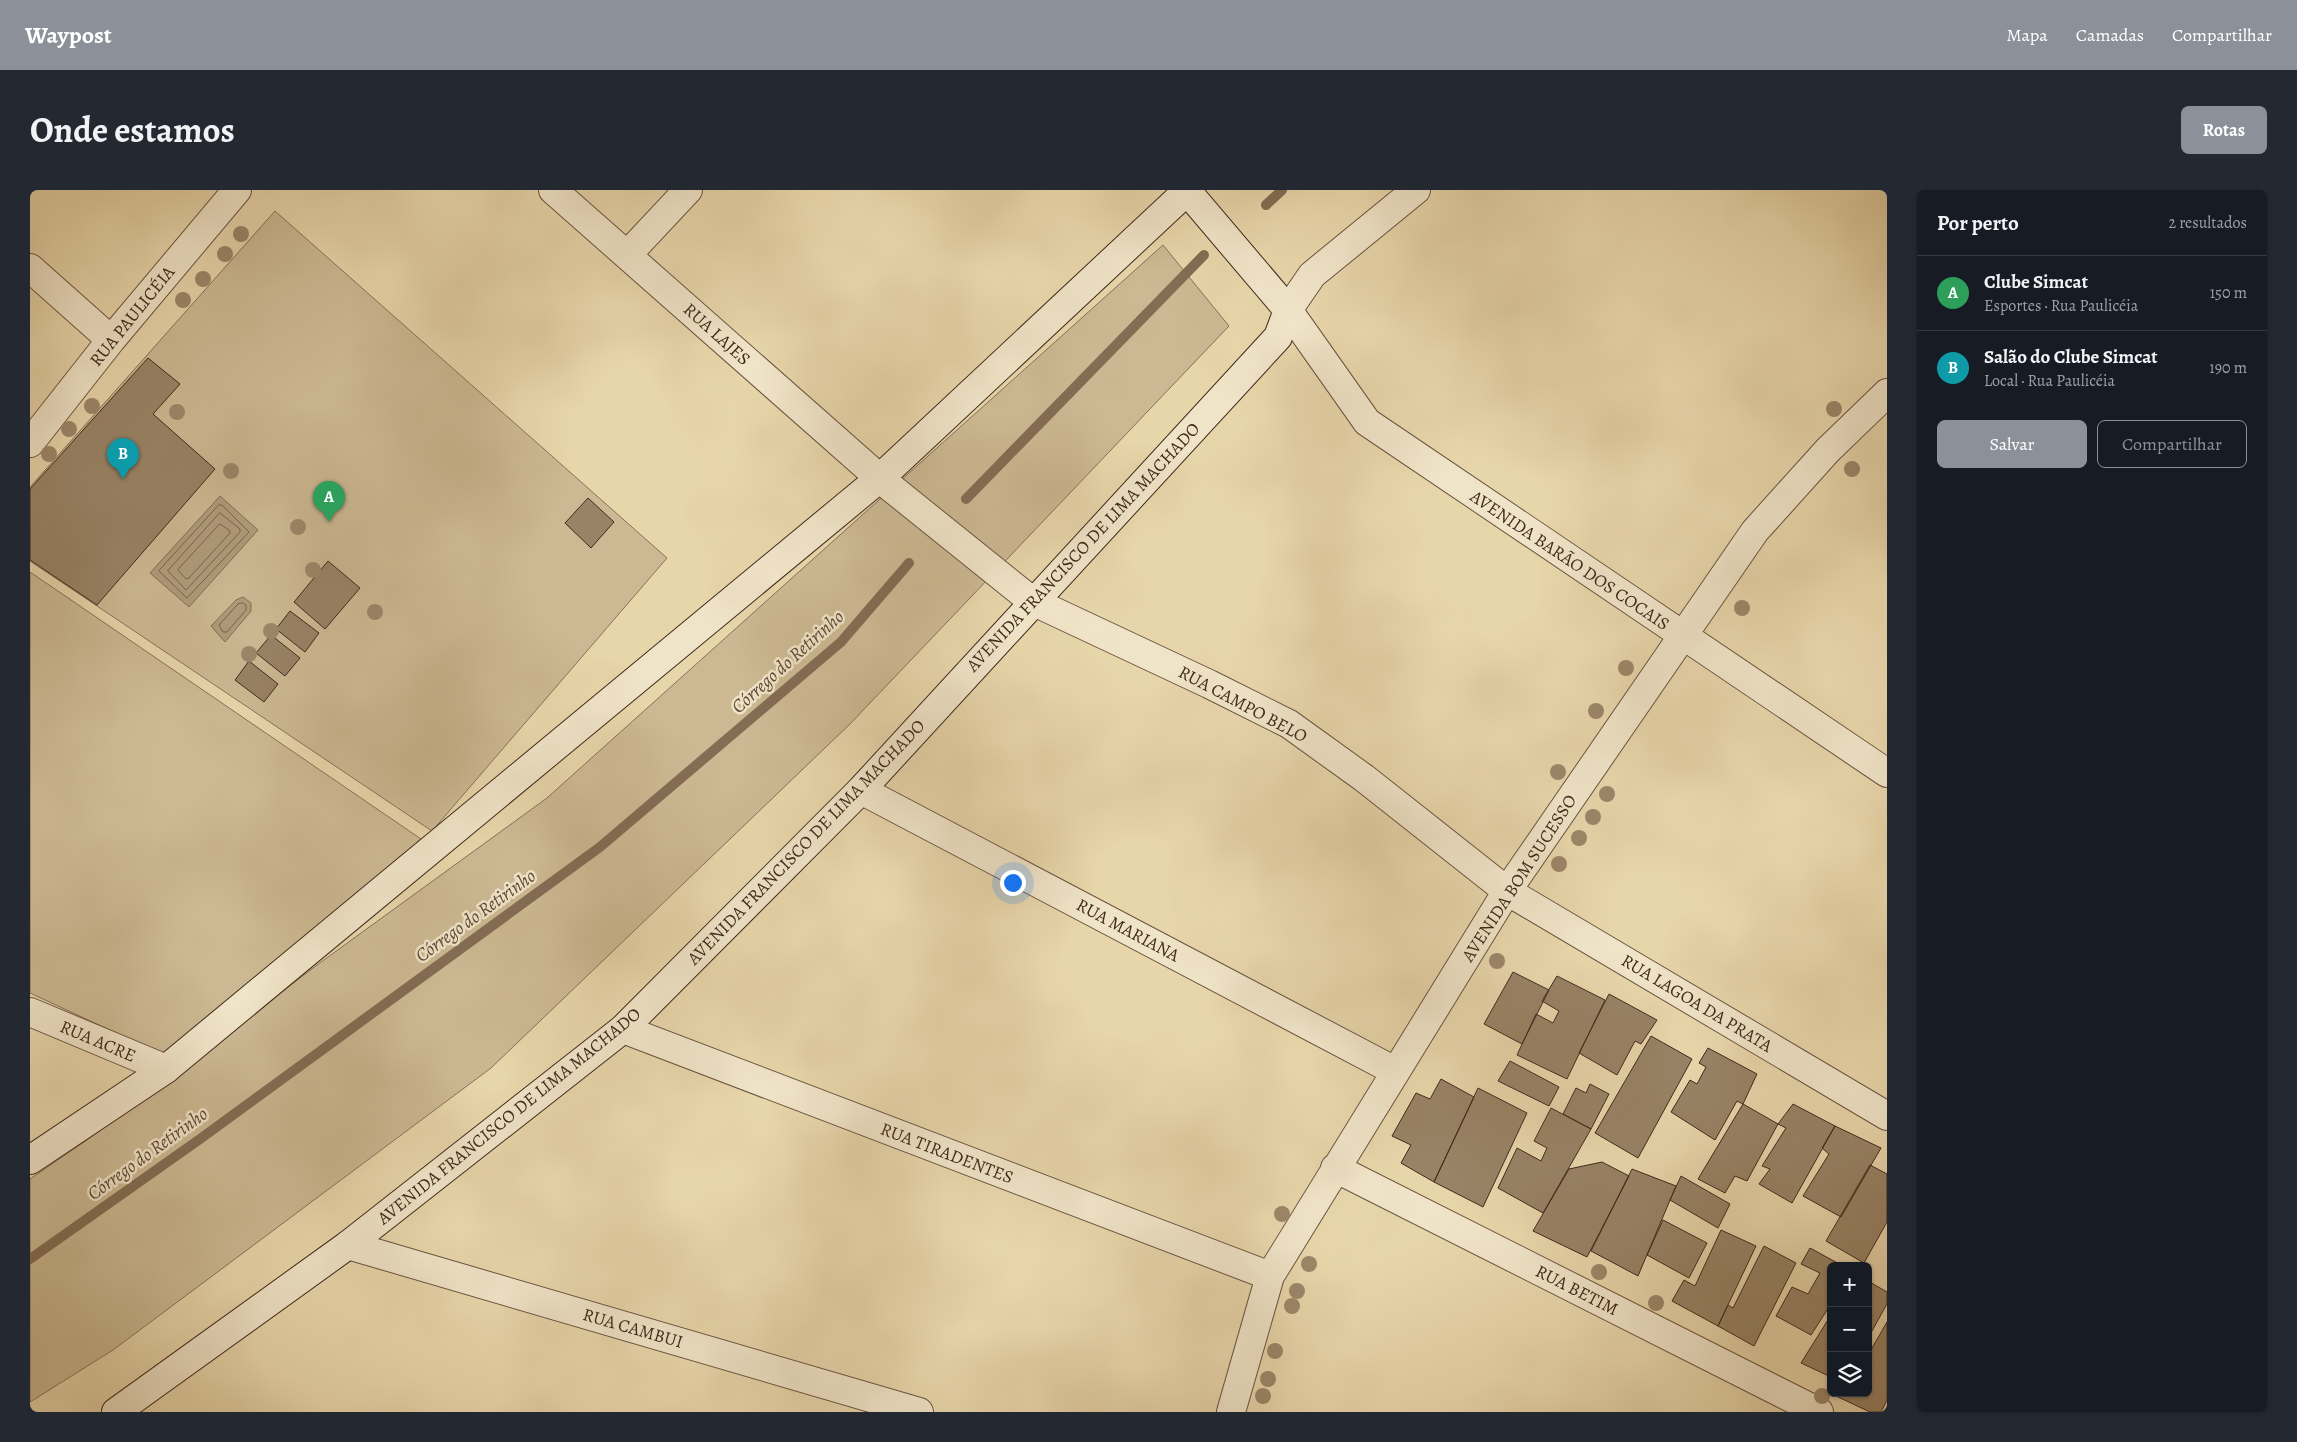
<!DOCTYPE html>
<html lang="pt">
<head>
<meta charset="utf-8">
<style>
	:root { --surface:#171b24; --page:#242831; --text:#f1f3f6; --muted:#9ea1a6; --line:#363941; --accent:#8c9099 }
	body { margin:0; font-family:Alegreya,serif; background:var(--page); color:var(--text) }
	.controls { position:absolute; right:15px; bottom:15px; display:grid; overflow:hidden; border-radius:8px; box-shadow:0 1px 4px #0004 }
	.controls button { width:45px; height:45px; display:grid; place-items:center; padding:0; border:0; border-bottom:1px solid var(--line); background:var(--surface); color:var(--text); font:25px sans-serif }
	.you { position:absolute; left:982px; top:692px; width:18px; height:18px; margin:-12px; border:4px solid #fff; border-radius:50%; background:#1a73e8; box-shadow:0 0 0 8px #1a73e833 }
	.badge { display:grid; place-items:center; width:32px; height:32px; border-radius:50%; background:var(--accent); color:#fff; font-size:16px; font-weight:700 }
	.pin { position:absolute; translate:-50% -41px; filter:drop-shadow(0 1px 2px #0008) }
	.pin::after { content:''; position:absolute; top:26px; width:18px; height:15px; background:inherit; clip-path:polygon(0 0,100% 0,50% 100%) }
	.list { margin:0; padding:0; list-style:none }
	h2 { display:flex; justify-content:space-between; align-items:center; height:65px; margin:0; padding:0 20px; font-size:21px }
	h2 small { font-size:16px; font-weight:400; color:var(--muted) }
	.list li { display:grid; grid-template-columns:32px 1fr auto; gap:15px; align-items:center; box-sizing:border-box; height:75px; padding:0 20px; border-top:1px solid var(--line) }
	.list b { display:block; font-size:19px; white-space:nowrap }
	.list p { margin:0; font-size:16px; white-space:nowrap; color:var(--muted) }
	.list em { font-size:16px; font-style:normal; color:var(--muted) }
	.actions { display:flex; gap:10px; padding:15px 20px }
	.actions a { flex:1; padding:11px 0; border:1px solid var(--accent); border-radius:8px; text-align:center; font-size:18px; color:var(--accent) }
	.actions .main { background:var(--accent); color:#fff }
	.icon { flex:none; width:28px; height:28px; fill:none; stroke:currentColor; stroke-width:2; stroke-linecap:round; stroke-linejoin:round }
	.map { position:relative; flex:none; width:1857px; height:1222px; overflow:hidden; border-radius:8px }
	header { display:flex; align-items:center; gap:30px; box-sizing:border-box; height:70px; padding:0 25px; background:var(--accent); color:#fff }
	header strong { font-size:24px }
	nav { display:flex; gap:28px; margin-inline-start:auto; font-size:18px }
	.intro { display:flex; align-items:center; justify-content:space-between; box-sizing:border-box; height:120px; padding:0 30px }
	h1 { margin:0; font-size:35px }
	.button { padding:12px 22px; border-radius:8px; background:var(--accent); color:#fff; font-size:18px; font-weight:700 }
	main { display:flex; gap:30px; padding:0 30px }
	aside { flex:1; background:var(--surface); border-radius:8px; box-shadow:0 1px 4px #0004 }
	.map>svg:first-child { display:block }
	.green { fill:#ccb993; stroke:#867158 }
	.water { fill:#af9b7a; stroke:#836d54 }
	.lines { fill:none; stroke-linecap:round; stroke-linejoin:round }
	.shore { stroke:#78624b; stroke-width:1 }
	.stream { stroke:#836d54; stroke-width:10 }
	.building { fill:#988366; stroke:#41291c }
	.minor-casing { stroke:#6b5440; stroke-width:30 }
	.tertiary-casing { stroke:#6b5440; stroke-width:30 }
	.secondary-casing { stroke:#41291c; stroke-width:30 }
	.minor { stroke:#f0e4c8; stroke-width:28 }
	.tertiary { stroke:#f0e4c8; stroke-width:28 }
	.secondary { stroke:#f0e4c8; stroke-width:28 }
	.tree { fill:#9c876a }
	.labels { text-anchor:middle; stroke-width:5; stroke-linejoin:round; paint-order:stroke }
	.street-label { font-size:18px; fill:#41291c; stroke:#f0e4c8 }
	.water-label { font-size:19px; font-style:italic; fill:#5c4634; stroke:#f0e4c8 }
</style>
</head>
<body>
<header>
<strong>Waypost</strong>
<nav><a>Mapa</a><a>Camadas</a><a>Compartilhar</a></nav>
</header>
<div class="intro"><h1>Onde estamos</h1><a class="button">Rotas</a></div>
<main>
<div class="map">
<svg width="1857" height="1222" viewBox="0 0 1857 1222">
	<rect width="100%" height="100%" fill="#e8d6ab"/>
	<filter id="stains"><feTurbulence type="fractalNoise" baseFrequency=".004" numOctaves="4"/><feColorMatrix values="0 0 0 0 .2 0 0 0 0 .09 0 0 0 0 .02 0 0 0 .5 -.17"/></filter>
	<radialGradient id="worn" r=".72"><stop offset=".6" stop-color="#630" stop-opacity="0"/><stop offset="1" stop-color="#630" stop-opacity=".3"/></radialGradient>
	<path class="green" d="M 245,21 L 637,368 L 402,641 L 0,371 L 0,297 Z
		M 1133,55 L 1199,136 L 820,534 L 461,878 L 83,1160 L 0,1212 L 0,989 L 57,950 L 287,775 L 517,608 Z
		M 0,382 L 391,649 L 136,866 L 0,803 Z"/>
	<path class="water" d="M 190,306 L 228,340 L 159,417 L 120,383 Z
		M 213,407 L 221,413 L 221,421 L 195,452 L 181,436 L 206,410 Z"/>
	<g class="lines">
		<path class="shore" d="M 189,315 L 192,315 L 219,342 L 157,408 L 129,381 Z
			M 190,323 L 210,339 L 210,342 L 156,400 L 138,381 Z
			M 190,334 L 199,340 L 200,343 L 159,388 L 156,389 L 148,380 Z
			M 213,413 L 216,415 L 216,420 L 197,442 L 193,442 L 189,435 L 208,414 Z"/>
		<path class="stream" d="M 1236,15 L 1252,0
			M 936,309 L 1174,65
			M 0,1069 L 170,949 L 570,657 L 811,452 L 879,373"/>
	</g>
	<path class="building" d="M 118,168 L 150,194 L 123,224 L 185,279 L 67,415 L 0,370 L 0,299 Z
		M 558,308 L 584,332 L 561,358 L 535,333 Z
		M 298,371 L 330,398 L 295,439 L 264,412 Z
		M 260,421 L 289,443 L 275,462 L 246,439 Z
		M 241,445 L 270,468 L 255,486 L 226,463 Z
		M 219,471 L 248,494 L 234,512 L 205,490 Z
		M 1483,782 L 1519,800 L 1492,854 L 1454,834 Z
		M 1527,786 L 1575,810 L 1537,889 L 1487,865 L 1506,824 L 1523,833 L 1529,821 L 1512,811 Z
		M 1579,804 L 1627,830 L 1611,854 L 1605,851 L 1587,885 L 1549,863 Z
		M 1621,846 L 1662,869 L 1608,968 L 1565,943 Z
		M 1678,858 L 1727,884 L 1713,914 L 1707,911 L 1685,950 L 1641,922 L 1660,890 L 1667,894 L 1676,877 L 1669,873 Z
		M 1480,871 L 1529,897 L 1519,916 L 1468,891 Z
		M 1411,889 L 1444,907 L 1404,992 L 1371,973 L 1381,955 L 1362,946 L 1386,903 L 1400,909 Z
		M 1560,894 L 1579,904 L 1561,939 L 1533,924 L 1546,898 L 1556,903 Z
		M 1448,898 L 1497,923 L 1453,1017 L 1404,992 Z
		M 1713,914 L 1748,934 L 1717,991 L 1705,986 L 1695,1003 L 1668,989 Z
		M 1763,914 L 1805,936 L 1762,1013 L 1729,994 L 1740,979 L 1732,976 L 1756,938 L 1748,934 Z
		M 1521,918 L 1561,939 L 1513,1023 L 1468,998 L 1487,958 L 1511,971 L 1517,958 L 1504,951 Z
		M 1805,936 L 1851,958 L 1811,1027 L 1773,1006 L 1799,964 L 1792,958 Z
		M 1572,972 L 1599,986 L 1557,1067 L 1503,1041 L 1539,979 Z
		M 1840,975 L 1857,984 L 1857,1032 L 1834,1073 L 1796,1051 Z
		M 1602,979 L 1646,996 L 1608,1086 L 1561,1061 Z
		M 1651,986 L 1700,1014 L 1688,1038 L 1640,1010 Z
		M 1633,1030 L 1677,1053 L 1659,1088 L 1617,1065 Z
		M 1691,1040 L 1726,1056 L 1688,1136 L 1642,1111 L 1654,1090 L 1665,1096 Z
		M 1734,1056 L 1766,1073 L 1724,1156 L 1688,1136 L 1698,1115 L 1703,1118 Z
		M 1780,1058 L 1813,1076 L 1801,1076 L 1801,1114 L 1781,1145 L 1746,1126 L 1762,1097 L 1778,1104 L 1790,1083 L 1771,1074 Z
		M 1838,1091 L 1857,1102 L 1857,1114 L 1838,1148 Z
		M 1801,1125 L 1801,1187 L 1771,1173 Z
		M 1857,1132 L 1857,1210 L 1851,1222 L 1840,1222 L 1806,1206 L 1808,1203 L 1838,1203 L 1838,1165 Z"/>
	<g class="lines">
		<g class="minor-casing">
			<path id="minor" d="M 598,64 L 658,0
				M 0,78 L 81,150
				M 1258,120 L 1282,85 L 1386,0
				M 0,253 L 81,150 L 207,0
				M 1002,411 L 1179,494 L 1259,534 L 1334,588 L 1477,701 L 1857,926
				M 831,600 L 1365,881
				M 0,822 L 136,879
				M 593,839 L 1240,1086
				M 1305,978 L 1789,1222
				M 318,1055 L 889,1222
				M 1201,1222 L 1240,1086 L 1477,701 L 1725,341 L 1798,260 L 1857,203"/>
		</g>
		<g class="tertiary-casing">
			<path id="tertiary" d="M 523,0 L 854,292 L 1002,411
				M 1258,120 L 1337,232 L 1857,583"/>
		</g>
		<g class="secondary-casing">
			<path id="secondary" d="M 0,970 L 136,879 L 850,288 L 1157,1 L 1258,120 L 1248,147 L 831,600 L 593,839 L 318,1055 L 86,1222"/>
		</g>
		<use href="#minor" class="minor"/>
		<use href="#tertiary" class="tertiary"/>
		<use href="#secondary" class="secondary"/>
	</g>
	<g class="tree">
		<circle cx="211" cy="44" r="8"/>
		<circle cx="195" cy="64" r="8"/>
		<circle cx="173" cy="89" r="8"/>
		<circle cx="153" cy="110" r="8"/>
		<circle cx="62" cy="216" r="8"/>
		<circle cx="1804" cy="219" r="8"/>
		<circle cx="147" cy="222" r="8"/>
		<circle cx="39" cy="239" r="8"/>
		<circle cx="19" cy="264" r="8"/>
		<circle cx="1822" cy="279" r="8"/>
		<circle cx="201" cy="281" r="8"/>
		<circle cx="268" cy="337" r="8"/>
		<circle cx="283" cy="380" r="8"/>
		<circle cx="1712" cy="418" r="8"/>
		<circle cx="345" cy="422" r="8"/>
		<circle cx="241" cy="441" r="8"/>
		<circle cx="219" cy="464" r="8"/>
		<circle cx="1596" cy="478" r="8"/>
		<circle cx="1566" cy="521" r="8"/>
		<circle cx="1528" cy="582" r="8"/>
		<circle cx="1577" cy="604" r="8"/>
		<circle cx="1563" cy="627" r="8"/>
		<circle cx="1549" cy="648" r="8"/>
		<circle cx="1529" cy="674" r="8"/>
		<circle cx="1467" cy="771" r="8"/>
		<circle cx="1252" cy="1024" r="8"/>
		<circle cx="1279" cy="1074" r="8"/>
		<circle cx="1569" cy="1082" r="8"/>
		<circle cx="1267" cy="1101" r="8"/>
		<circle cx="1626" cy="1113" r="8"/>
		<circle cx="1262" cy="1116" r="8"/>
		<circle cx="1245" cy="1161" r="8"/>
		<circle cx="1238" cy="1189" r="8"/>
		<circle cx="1233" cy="1206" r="8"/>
		<circle cx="1792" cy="1206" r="8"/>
	</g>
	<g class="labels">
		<g class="street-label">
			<text transform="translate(102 126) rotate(-51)" y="6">RUA PAULICÉIA</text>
			<text transform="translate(687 144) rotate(42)" y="6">RUA LAJES</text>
			<text transform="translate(1053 357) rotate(-47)" y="6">AVENIDA FRANCISCO DE LIMA MACHADO</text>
			<text transform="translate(1540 370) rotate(34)" y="6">AVENIDA BARÃO DOS COCAIS</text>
			<text transform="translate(1213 514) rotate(28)" y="6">RUA CAMPO BELO</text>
			<text transform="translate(776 652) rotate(-46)" y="6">AVENIDA FRANCISCO DE LIMA MACHADO</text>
			<text transform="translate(1489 688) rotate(-57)" y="6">AVENIDA BOM SUCESSO</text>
			<text transform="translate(1098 740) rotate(28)" y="6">RUA MARIANA</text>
			<text transform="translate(1667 813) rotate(31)" y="6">RUA LAGOA DA PRATA</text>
			<text transform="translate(68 851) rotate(23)" y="6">RUA ACRE</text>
			<text transform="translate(479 926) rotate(-39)" y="6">AVENIDA FRANCISCO DE LIMA MACHADO</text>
			<text transform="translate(917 963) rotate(21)" y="6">RUA TIRADENTES</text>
			<text transform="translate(1547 1100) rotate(27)" y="6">RUA BETIM</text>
			<text transform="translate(603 1138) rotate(16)" y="6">RUA CAMBUI</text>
		</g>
		<g class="water-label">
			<text transform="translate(757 471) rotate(-42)" y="7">Córrego do Retirinho</text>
			<text transform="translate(445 725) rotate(-36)" y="7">Córrego do Retirinho</text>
			<text transform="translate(117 963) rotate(-36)" y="7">Córrego do Retirinho</text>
		</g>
	</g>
	<rect width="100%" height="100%" filter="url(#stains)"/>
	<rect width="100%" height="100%" fill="url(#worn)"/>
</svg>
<div class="controls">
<button>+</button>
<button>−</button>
<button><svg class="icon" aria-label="layers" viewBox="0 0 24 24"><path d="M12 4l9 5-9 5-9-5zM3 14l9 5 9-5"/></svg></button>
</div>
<div class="you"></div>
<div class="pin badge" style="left:299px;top:332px;background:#2e9e5b">A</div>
<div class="pin badge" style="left:93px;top:289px;background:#0f9aa8">B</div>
</div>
<aside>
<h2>Por perto<small>2 resultados</small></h2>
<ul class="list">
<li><span class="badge" style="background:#2e9e5b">A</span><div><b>Clube Simcat</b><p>Esportes · Rua Paulicéia</p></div><em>150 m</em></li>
<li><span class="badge" style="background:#0f9aa8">B</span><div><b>Salão do Clube Simcat</b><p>Local · Rua Paulicéia</p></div><em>190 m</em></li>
</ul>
<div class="actions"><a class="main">Salvar</a><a>Compartilhar</a></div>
</aside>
</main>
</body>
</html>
